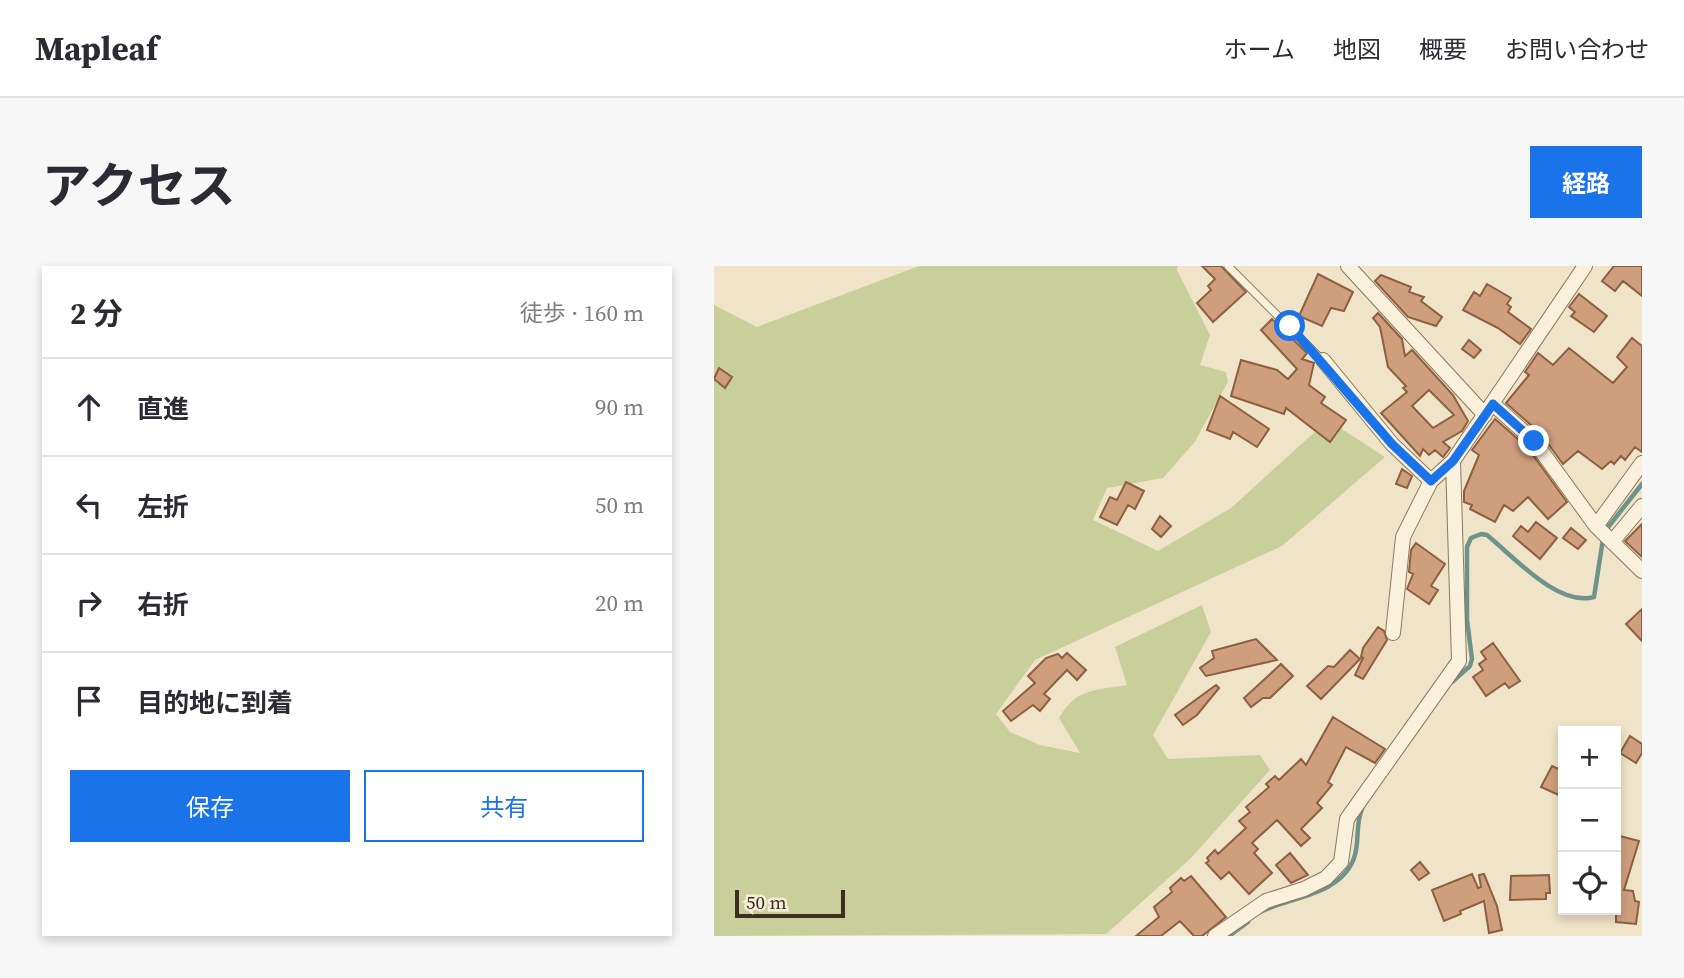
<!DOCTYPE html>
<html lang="ja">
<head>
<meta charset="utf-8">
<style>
	:root { --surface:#fff; --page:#f7f7f7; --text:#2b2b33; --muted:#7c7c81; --line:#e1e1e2; --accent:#1a73e8 }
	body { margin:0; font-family:"Source Serif 4","Noto Sans JP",serif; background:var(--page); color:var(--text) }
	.controls { position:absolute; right:21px; bottom:21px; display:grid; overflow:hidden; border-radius:0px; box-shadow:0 4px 10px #0003 }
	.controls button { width:63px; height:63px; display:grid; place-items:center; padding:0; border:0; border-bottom:2px solid var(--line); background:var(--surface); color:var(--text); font:35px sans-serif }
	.scale { position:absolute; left:21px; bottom:18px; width:110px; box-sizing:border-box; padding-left:7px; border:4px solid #3d2e20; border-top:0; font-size:19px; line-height:24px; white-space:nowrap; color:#3d2e20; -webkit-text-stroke:5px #f7eed8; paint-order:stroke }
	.stop { position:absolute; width:21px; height:21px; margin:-16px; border:5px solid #1a73e8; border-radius:50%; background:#fff }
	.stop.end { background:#1a73e8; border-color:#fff; box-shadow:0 2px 7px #0008 }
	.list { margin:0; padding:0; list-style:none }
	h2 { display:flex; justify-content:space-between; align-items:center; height:91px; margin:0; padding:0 28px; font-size:30px }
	h2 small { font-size:23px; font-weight:400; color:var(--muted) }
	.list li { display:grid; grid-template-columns:46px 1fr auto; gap:21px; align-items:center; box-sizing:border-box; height:98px; padding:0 28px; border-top:2px solid var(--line) }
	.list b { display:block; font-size:26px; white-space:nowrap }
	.list em { font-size:23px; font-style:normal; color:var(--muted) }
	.actions { display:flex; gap:14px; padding:21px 28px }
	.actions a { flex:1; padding:16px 0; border:2px solid var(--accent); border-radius:0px; text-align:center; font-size:24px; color:var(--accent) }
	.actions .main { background:var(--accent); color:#fff }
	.icon { flex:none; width:38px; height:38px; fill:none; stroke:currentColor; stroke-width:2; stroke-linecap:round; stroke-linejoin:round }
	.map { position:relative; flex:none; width:928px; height:670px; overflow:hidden; border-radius:0px }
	header { display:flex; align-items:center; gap:42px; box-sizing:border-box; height:98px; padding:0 35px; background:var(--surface); border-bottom:2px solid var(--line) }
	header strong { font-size:33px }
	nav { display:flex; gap:38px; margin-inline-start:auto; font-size:24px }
	.intro { display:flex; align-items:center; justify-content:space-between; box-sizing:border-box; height:168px; padding:0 42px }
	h1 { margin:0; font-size:49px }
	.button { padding:18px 32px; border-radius:0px; background:var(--accent); color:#fff; font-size:24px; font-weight:700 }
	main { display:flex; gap:42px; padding:0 42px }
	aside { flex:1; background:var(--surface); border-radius:0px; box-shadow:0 4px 10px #0003 }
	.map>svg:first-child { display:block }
	.green { fill:#c9cf9b }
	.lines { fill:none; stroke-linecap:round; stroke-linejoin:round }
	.stream { stroke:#6f938a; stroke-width:4.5 }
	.building { fill:#cf9f7d; stroke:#8d5f41; stroke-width:2; fill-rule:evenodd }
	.service-casing { stroke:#8d765c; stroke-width:9 }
	.minor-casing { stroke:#8d765c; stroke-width:16 }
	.service { stroke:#faf1dc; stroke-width:7 }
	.minor { stroke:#faf1dc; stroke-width:14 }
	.route { stroke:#1a73e8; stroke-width:9 }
</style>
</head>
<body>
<header>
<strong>Mapleaf</strong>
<nav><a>ホーム</a><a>地図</a><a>概要</a><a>お問い合わせ</a></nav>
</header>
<div class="intro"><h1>アクセス</h1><a class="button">経路</a></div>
<main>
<aside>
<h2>2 分<small>徒歩 · 160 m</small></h2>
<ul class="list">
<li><svg class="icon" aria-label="ahead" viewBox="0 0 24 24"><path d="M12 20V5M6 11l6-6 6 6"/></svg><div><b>直進</b></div><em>90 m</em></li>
<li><svg class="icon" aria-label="left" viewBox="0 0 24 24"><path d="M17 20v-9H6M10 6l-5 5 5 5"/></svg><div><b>左折</b></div><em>50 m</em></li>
<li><svg class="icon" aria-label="right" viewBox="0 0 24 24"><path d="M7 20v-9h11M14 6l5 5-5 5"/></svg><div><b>右折</b></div><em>20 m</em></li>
<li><svg class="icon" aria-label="arrive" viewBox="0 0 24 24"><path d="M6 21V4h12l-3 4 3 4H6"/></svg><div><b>目的地に到着</b></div></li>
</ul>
<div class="actions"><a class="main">保存</a><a>共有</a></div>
</aside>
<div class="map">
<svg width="928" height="670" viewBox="0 0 928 670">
	<rect width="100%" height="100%" fill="#f0e4c8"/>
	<path class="green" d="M 205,0 L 464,0 L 463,4 L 496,69 L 486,99 L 512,106 L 514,116 L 480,177 L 449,212 L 393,222 L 379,254 L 444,285 L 517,242 L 614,154 L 671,191 L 568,280 L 321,394 L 282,448 L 296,466 L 326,479 L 366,487 L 345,452 C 363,421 381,425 413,419 L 401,381 L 488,339 L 497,366 L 439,469 L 454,493 L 546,489 L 556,504 L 477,592 L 392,668 L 0,670 L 0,39 L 43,61 Z"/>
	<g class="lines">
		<path class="stream" d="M 891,265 L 928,218
			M 738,416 L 756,400 L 758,393 L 753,354 L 753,281 L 757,272 L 767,268 L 773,269 C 800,291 844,341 880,331 L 889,273
			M 546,646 C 576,631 627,629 640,592 C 646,576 641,558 648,543
			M 515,670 L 534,656"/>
	</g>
	<path class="building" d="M 488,0 L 507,0 L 532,26 L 499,56 L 483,37 L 497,24 L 494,20 L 501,13 Z
		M 900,0 L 928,0 L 928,30 L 909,15 L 901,25 L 888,15 Z
		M 604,8 L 639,26 L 630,45 L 617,42 L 608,60 L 585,50 Z
		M 667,9 L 697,21 L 695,26 L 710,31 L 707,35 L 728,51 L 722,60 L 694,51 L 661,15 Z
		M 773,18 L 797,32 L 793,38 L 797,41 L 794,46 L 817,63 L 806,78 L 784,62 L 749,44 L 760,26 L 766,30 Z
		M 865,28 L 893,50 L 880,66 L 857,50 L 861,46 L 855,41 Z
		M 664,47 L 688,73 L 691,90 L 698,84 L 739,129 L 754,155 L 748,165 L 729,176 L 736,182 L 729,191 L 721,184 L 715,189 L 709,183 L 706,190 L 667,147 L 693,126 L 689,122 L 692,120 L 674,101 L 666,61 L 659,52 ZM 715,124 L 740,149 L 719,162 L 698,140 Z
		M 558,53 L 593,87 L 588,93 L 600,97 L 595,119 L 611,131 L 607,137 L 632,154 L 616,176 L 572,142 L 570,148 L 517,130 L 527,94 L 563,104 L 574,113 L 583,103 L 547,64 Z
		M 918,72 L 928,80 L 928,186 L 921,181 L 911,194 L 907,190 L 900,198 L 897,195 L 888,203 L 864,185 L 849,198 L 827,168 L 792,137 L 815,109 L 811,106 L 824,87 L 839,99 L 855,82 L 899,117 L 913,101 L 903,91 Z
		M 755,74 L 767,84 L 760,92 L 748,83 Z
		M 5,102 L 18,111 L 11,122 L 0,113 Z
		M 506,130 L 555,163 L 543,181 L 519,166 L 516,173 L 493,164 Z
		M 781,153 L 813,181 L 853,236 L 834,253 L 814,231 L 799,245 L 790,239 L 781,256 L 756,243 L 758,239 L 750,236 L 750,225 L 765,189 L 758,184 Z
		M 688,203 L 698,210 L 693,222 L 682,218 Z
		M 412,216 L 430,225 L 421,243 L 414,239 L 403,259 L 386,251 L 396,231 L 403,234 Z
		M 446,250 L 457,260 L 447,271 L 438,263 Z
		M 822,256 L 843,272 L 826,293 L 799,270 L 807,260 L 814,266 Z
		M 928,258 L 928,291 L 911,275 Z
		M 857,262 L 872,274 L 864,283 L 849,272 Z
		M 702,277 L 731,298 L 717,320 L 724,324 L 715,338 L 693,323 L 699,308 L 695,306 L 697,284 Z
		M 928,343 L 928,375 L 912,358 Z
		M 664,361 L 670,365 L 673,374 L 649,413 L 641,409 L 649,392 L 647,391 L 649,382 Z
		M 542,373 L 563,394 L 492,410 L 486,402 L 500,392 L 498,385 Z
		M 779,377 L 806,415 L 795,422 L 791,417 L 772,430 L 759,411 L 769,404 L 765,398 L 772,393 L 767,386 Z
		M 636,384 L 646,393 L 607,433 L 593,420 L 614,400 L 620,401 Z
		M 353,387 L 372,404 L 363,414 L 353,404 L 330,428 L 336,433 L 326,445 L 319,439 L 297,455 L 289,445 L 321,417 L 314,410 L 332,392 L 344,388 L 348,392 Z
		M 567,398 L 579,410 L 556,432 L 549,432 L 537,441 L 530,432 Z
		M 502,419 L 505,422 L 483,449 L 469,459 L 461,449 Z
		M 619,451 L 671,483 L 661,497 L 632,481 L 614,516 L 618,519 L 603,537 L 608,542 L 587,563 L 596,572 L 587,580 L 563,554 L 538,577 L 544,583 L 540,587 L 558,607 L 535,628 L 515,606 L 507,613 L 492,597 L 495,595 L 493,592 L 501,584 L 504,588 L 532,562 L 525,555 L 536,546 L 532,541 L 555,521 L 552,518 L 561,510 L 565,514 L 587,493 L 592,499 Z
		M 916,470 L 928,478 L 928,487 L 922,497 L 906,487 Z
		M 838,500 L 849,505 L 849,531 L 827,521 Z
		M 902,569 L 925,575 L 910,624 L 919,625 L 921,635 L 925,636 L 922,658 L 902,656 Z
		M 576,587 L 594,609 L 577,617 L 562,599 Z
		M 706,596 L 715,607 L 705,614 L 697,604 Z
		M 758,608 L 764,622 L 767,621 L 765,609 L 770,608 L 783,640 L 788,664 L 775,667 L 770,635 L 746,645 L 747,648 L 730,655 L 718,624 Z
		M 835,609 L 836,627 L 832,627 L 832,633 L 796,634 L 797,610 Z
		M 477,610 L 512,651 L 488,670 L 480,670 L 466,655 L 447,670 L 422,670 L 445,651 L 440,641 L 458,626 L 456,622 L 467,612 L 470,615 Z"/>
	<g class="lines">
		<g class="service-casing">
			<path id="service" d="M 514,0 L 608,94"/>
		</g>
		<g class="minor-casing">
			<path id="minor" d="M 634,0 L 771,149
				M 609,94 L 678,178 L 717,215 L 739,195
				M 779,138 L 820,175 L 882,260 L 928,305
				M 882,260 L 928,197
				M 898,276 L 928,240
				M 679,367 L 689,271 L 717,215
				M 501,670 L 552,635 L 590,623 L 612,612 L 627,596 L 633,553 L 745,395 L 739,195 L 871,0"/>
		</g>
		<use href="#service" class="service"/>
		<use href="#minor" class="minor"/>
	</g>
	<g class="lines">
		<path class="route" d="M 576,60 L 678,178 L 717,215 L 739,195 L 779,138 L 820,175"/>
	</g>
</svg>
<div class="controls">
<button>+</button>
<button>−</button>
<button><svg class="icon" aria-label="locate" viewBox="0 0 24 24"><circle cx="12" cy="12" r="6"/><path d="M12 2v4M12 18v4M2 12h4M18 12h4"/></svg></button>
</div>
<div class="scale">50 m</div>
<div class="stop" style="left:576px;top:60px"></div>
<div class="stop end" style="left:820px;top:175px"></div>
</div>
</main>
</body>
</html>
